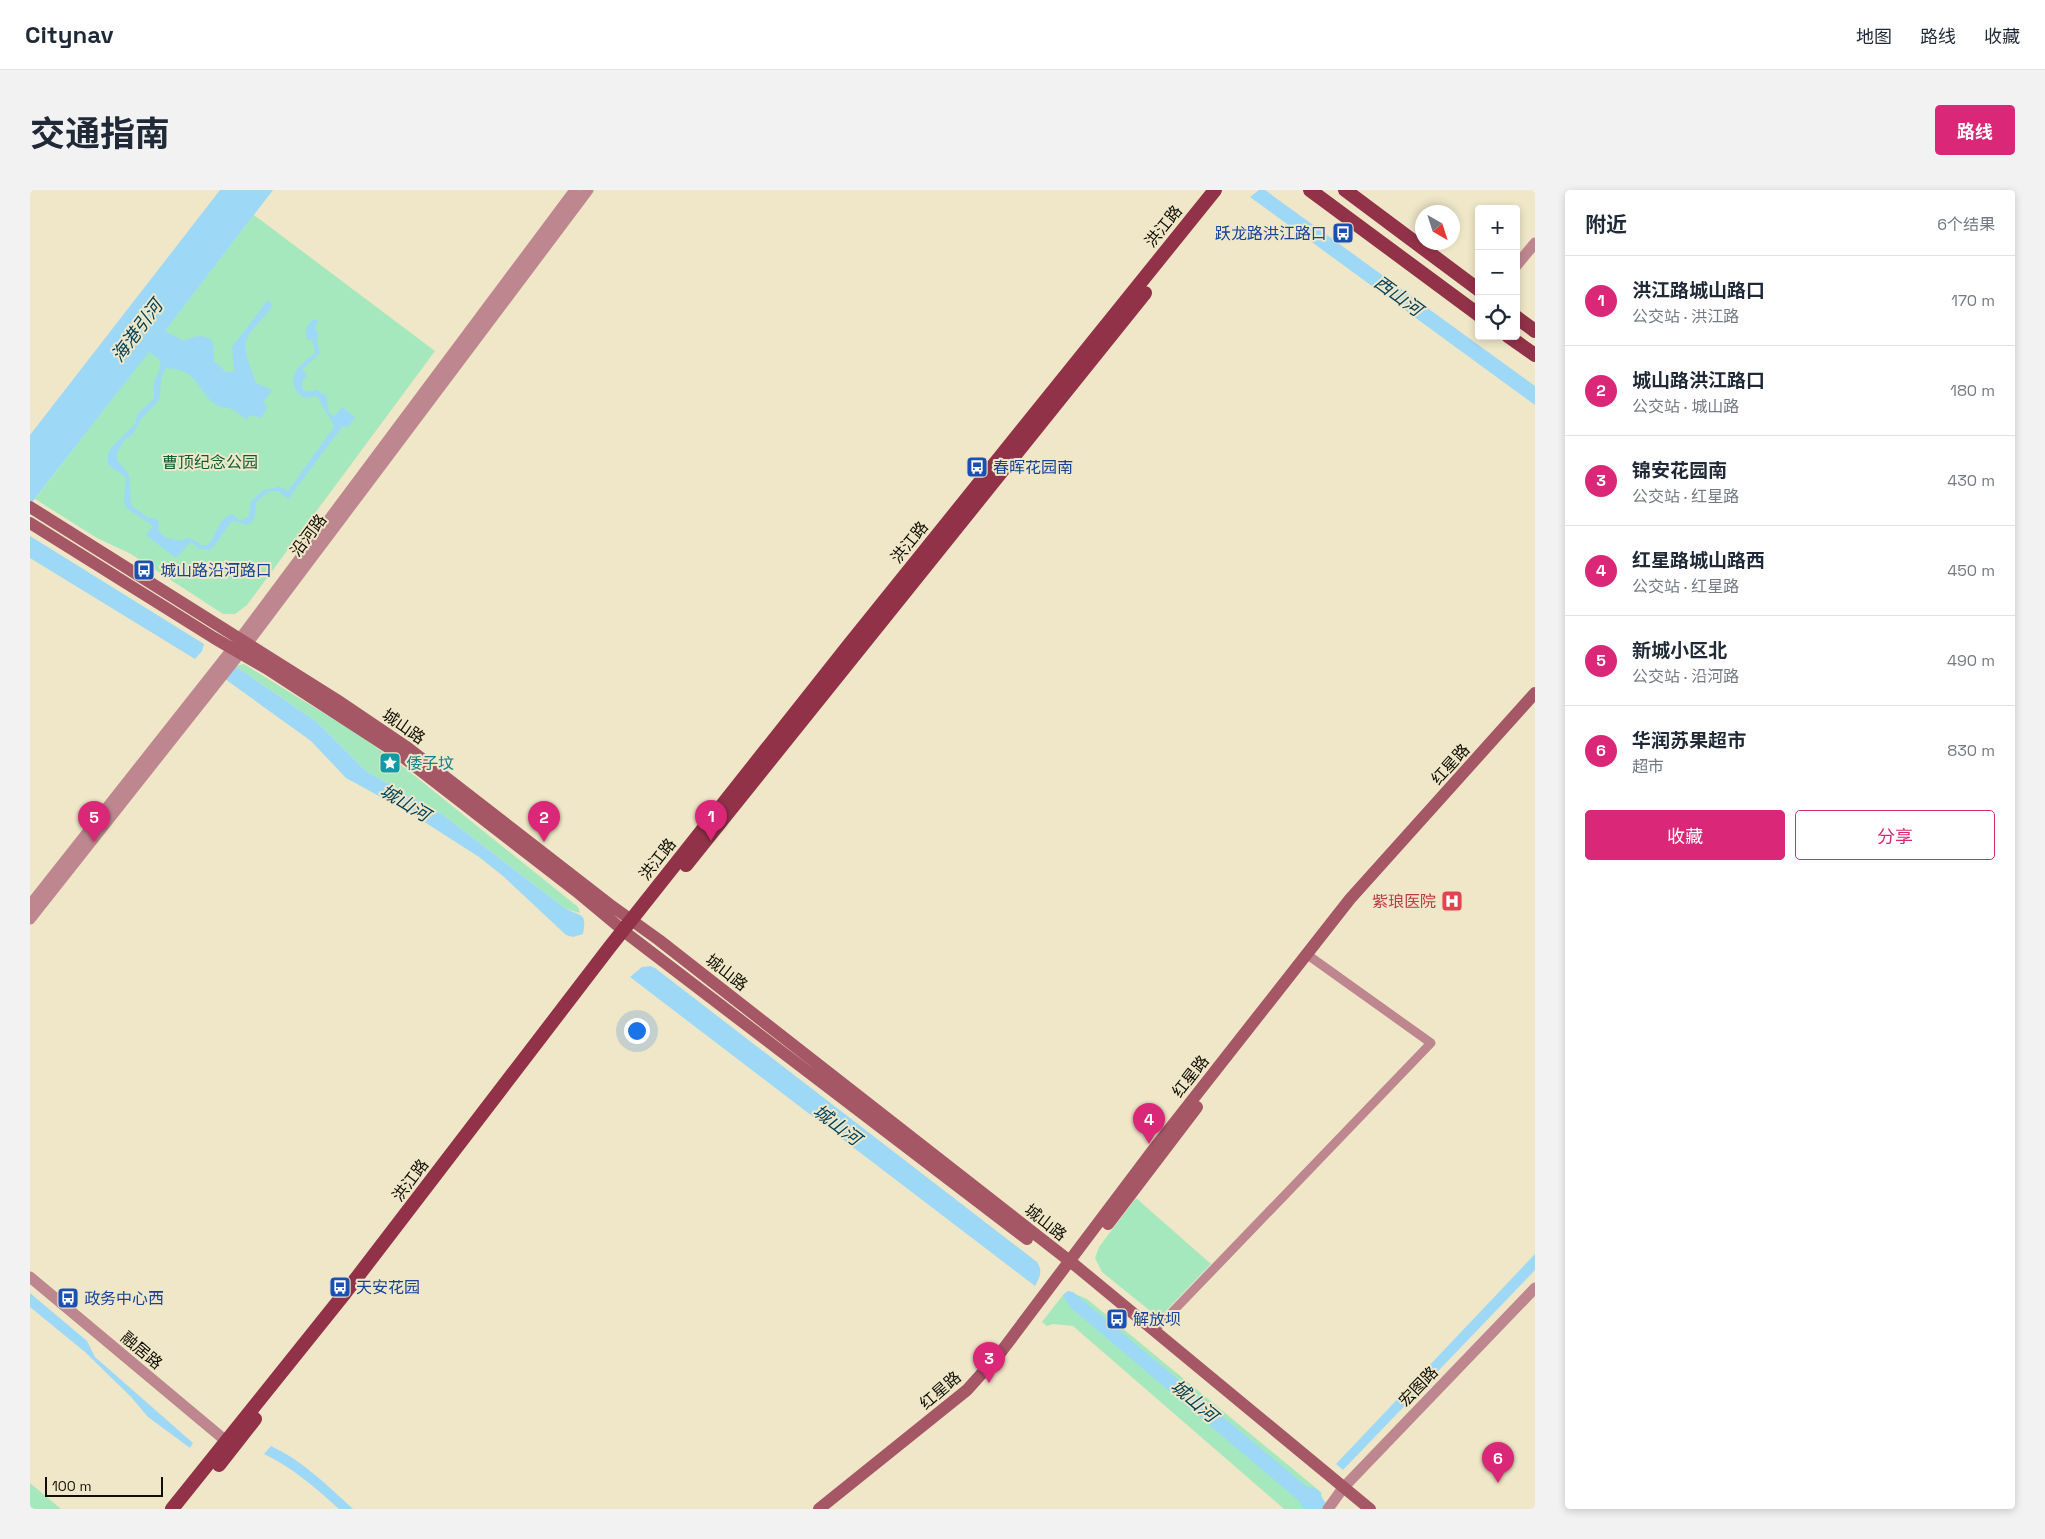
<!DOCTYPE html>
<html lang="zh">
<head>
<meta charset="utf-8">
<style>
	:root { --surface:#fff; --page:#f2f2f3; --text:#1f2937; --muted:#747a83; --line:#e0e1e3; --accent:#db2777 }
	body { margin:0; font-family:"Space Grotesk","Noto Sans SC",sans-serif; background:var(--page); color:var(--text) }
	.controls { position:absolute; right:15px; top:15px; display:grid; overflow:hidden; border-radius:5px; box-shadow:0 2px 8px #0003 }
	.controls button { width:45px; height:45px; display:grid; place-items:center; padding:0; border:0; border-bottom:1px solid var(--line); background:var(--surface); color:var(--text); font:25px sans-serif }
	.compass { position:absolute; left:1385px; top:15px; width:45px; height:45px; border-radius:50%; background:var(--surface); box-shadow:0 2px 8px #0003; rotate:141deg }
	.scale { position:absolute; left:15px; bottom:12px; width:118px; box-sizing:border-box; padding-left:5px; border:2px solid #110e05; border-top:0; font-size:14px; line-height:18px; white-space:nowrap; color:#110e05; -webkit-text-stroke:4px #efe7c8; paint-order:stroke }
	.you { position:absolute; left:606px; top:840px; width:18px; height:18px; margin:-12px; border:4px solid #fff; border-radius:50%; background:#1a73e8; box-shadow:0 0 0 8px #1a73e833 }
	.badge { display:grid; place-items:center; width:32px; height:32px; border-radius:50%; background:var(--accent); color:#fff; font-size:16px; font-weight:700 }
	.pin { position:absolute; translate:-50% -41px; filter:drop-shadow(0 1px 2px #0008) }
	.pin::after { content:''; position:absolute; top:26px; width:18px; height:15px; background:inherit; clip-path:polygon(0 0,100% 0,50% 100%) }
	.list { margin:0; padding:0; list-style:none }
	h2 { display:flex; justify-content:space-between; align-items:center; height:65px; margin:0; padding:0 20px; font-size:21px }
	h2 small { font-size:16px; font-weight:400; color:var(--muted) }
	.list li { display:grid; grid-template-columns:32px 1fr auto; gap:15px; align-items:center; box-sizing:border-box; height:90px; padding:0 20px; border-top:1px solid var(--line) }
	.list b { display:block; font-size:19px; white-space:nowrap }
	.list p { margin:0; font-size:16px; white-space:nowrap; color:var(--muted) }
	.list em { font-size:16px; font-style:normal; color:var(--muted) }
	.actions { display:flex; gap:10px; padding:15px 20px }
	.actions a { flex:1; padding:11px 0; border:1px solid var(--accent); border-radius:5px; text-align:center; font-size:18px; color:var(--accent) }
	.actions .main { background:var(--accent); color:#fff }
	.icon { flex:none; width:28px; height:28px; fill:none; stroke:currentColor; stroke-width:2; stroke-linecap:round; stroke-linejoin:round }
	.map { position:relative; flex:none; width:1505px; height:1319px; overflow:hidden; border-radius:5px }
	header { display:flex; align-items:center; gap:30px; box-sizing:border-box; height:70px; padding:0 25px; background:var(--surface); border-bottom:1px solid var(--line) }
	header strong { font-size:24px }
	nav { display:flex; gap:28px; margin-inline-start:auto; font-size:18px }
	.intro { display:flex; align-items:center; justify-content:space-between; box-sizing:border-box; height:120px; padding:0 30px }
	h1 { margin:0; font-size:35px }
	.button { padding:12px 22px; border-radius:5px; background:var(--accent); color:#fff; font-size:18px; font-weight:700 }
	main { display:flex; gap:30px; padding:0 30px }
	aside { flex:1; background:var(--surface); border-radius:5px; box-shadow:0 2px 8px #0003 }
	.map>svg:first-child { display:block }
	.green { fill:#a5e8bd }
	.water { fill:#9dd8f7 }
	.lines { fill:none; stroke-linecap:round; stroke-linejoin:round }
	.minor { stroke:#be8790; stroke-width:9 }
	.tertiary { stroke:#be8790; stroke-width:11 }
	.secondary { stroke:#a65766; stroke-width:12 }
	.primary { stroke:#913249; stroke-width:14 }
	.labels { text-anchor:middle; stroke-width:4; stroke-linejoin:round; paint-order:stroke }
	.street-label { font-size:16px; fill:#110e05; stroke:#efe7c8 }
	.transit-label { font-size:16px; fill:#164399; stroke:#efe7c8; text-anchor:start }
	.park-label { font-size:16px; fill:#0c5e37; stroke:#efe7c8 }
	.culture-label { font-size:16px; fill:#0d838f; stroke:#efe7c8; text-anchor:start }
	.health-label { font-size:16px; fill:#be3a42; stroke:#efe7c8; text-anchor:end }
	.water-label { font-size:18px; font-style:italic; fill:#00425c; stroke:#efe7c8 }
</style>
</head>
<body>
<header>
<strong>Citynav</strong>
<nav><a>地图</a><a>路线</a><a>收藏</a></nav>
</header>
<div class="intro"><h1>交通指南</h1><a class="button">路线</a></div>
<main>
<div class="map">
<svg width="1505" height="1319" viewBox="0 0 1505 1319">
	<rect width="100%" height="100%" fill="#efe7c8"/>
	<path class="green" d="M 224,25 L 405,161 L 217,415 L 205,424 L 193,424 L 101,364 L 67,348 L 5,309 Z
		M 214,474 L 318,538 L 365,570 L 548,717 L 550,723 L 536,719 L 413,625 L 336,581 L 287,532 L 205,476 Z
		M 1106,1008 L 1181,1074 L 1129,1128 L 1072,1082 L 1065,1068 L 1069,1057 Z
		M 1038,1101 L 1057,1109 L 1292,1303 L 1284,1319 L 1254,1319 L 1043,1136 L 1023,1134 L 1017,1136 L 1012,1132 L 1033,1105 Z
		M 0,1293 L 31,1319 L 0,1319 Z"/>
	<path class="water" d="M 190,0 L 243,0 L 135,141 L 154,151 C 165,146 171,144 182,150 L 184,159 L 184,171 L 196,182 L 204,182 L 202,157 L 238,110 L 243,116 L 220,143 L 215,154 L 217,167 L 226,193 L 242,200 L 234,211 L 237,218 L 231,228 L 221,225 L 216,230 C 212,226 208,222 203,220 C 198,217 189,218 185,214 C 166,199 168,179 136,178 L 131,188 L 130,207 L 126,214 L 113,226 L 103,244 L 94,250 L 87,263 L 87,270 L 99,285 L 101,315 L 118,328 L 124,328 L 129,332 L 128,340 L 136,348 L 151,351 L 157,348 L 166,351 L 171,355 L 178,355 C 187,345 187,330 202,324 L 210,331 L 219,326 L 221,311 L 234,300 L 249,297 L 258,301 L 304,237 C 301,227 292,219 289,208 L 284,206 C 270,214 258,194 266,181 C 269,176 279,168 284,164 L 285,160 L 282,150 L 278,150 C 273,142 277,135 284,129 L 288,130 L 285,139 L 288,143 L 287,151 L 290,163 L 273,179 L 277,186 L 273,190 L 272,199 L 276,202 L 287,200 L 297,207 L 298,221 L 304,227 L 312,217 L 325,227 L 318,237 L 312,237 L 258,309 L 248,301 L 240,301 L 226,312 C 224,323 228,329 217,335 L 204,331 L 201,332 L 185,355 L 180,360 L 168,358 L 161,352 L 146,368 L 116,345 L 123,336 L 98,319 L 94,313 L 96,288 C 90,282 83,280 78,274 L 78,265 L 81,258 L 105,234 L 108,223 L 124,209 L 124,193 L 131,175 L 129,169 L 119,162 L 0,315 L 0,245 Z
		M 1229,0 L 1235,0 L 1505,196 L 1505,215 L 1220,7 Z
		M 0,346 L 174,454 L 172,461 L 165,469 L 0,368 Z
		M 205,476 L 287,532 L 336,581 L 413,625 L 536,719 C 552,727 557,722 553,744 L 543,747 L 536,745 L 473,686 L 449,667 L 382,624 L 316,588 L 281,551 L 195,489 Z
		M 620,776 L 625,778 L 1007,1072 C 1013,1081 1010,1087 1005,1096 L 600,787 L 612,777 Z
		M 1505,1064 L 1505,1080 L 1313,1280 L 1306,1274 Z
		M 1038,1101 L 1043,1102 L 1277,1297 C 1288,1297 1289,1301 1293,1309 C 1295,1313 1300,1316 1303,1319 L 1274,1319 L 1268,1310 L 1040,1117 L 1033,1105 Z
		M 0,1103 L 57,1151 L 65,1167 L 163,1253 L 160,1258 L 118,1227 L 101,1207 L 55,1162 L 0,1117 Z
		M 241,1256 C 273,1271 297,1295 323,1319 L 309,1319 C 286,1298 263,1278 234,1264 Z"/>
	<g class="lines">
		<path class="minor" d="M 1124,1141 L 1401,853 L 1282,768"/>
		<path class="tertiary" d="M 1486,76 L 1505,53
			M 0,715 L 203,458 L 545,0
			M 0,729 L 211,462 L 558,0
			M 0,1087 L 202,1256
			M 1298,1319 L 1313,1298 L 1505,1098"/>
		<path class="secondary" d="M 0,317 L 307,510 L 378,558 L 579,714 L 629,750 L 1046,1076 L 1340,1319
			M 0,333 L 184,448 L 236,478 L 373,567 L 546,701 L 600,746 L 997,1049
			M 1078,1034 L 1167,917
			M 789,1319 L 937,1200 L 971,1162 L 1123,960 L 1320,709 L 1505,503"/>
		<path class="primary" d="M 1280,0 L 1449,125
			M 1315,0 L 1449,100
			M 1486,127 L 1505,141
			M 1478,146 L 1505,165
			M 656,675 L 1115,103
			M 189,1275 L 225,1229
			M 142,1319 L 315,1103 L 579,758 L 818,456 L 1185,0"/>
	</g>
	<defs>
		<g id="bus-square" transform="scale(1.125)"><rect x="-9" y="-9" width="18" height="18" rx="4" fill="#1a4fb4" stroke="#efe7c8"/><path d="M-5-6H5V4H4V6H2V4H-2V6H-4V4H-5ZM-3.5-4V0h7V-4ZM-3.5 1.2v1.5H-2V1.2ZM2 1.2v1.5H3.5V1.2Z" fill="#fff"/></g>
		<g id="sight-square" transform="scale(1.125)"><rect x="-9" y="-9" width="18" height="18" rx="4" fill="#0f9aa8" stroke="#efe7c8"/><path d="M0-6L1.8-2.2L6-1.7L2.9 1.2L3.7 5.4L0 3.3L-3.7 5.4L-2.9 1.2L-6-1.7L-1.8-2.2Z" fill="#fff"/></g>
		<g id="hospital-square" transform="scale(1.125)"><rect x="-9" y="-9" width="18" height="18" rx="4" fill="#e0444e" stroke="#efe7c8"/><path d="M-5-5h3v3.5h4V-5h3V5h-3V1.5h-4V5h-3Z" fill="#fff"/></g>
	</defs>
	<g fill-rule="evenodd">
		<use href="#bus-square" x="1313" y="43"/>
		<use href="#bus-square" x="947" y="277"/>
		<use href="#bus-square" x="114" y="380"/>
		<use href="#sight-square" x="360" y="573"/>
		<use href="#hospital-square" x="1422" y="711"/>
		<use href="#bus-square" x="310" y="1097"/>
		<use href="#bus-square" x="38" y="1108"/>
		<use href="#bus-square" x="1087" y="1129"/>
	</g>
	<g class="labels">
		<g class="street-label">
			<text transform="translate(1133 36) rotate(-51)" y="6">洪江路</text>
			<text transform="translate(278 345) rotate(-53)" y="6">沿河路</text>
			<text transform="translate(879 352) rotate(-51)" y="6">洪江路</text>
			<text transform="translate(374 536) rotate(35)" y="6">城山路</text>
			<text transform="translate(1420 574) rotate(-48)" y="6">红星路</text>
			<text transform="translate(627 669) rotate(-52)" y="6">洪江路</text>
			<text transform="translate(697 782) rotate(38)" y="6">城山路</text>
			<text transform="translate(1160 886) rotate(-52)" y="6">红星路</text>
			<text transform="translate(380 990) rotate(-53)" y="6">洪江路</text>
			<text transform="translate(1016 1032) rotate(38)" y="6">城山路</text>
			<text transform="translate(112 1160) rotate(40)" y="6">融居路</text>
			<text transform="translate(1388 1196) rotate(-46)" y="6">宏图路</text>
			<text transform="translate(910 1200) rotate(-41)" y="6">红星路</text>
		</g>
		<g class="transit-label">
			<text x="1297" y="49" text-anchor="end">跃龙路洪江路口</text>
			<text x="963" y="283">春晖花园南</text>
			<text x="130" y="386">城山路沿河路口</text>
			<text x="326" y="1103">天安花园</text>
			<text x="54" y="1114">政务中心西</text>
			<text x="1103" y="1135">解放坝</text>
		</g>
		<g class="park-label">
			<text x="180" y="278">曹顶纪念公园</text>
		</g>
		<g class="culture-label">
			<text x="376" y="579">倭子坟</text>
		</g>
		<g class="health-label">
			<text x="1406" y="717">紫琅医院</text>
		</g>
		<g class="water-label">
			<text transform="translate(1368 106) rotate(36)" y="6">西山河</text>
			<text transform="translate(107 141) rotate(-53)" y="6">海港引河</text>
			<text transform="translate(375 613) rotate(31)" y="6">城山河</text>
			<text transform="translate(807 935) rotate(37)" y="6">城山河</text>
			<text transform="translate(1164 1211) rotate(40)" y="6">城山河</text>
		</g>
	</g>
</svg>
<div class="controls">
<button>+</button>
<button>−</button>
<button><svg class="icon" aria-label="locate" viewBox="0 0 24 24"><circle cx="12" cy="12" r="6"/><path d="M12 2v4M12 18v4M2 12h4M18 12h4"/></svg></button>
</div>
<svg class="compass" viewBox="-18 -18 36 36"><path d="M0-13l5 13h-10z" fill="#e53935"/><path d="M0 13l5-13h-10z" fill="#747a83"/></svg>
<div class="scale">100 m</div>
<div class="you"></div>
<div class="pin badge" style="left:681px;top:651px">1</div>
<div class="pin badge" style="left:514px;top:652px">2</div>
<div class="pin badge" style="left:959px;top:1193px">3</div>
<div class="pin badge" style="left:1119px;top:954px">4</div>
<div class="pin badge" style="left:64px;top:652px">5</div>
<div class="pin badge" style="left:1468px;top:1293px">6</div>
</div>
<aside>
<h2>附近<small>6个结果</small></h2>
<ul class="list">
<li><span class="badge">1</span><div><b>洪江路城山路口</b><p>公交站 · 洪江路</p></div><em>170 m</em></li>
<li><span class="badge">2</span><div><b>城山路洪江路口</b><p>公交站 · 城山路</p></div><em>180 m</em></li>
<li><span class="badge">3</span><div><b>锦安花园南</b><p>公交站 · 红星路</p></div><em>430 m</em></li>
<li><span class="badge">4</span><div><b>红星路城山路西</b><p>公交站 · 红星路</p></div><em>450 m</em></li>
<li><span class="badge">5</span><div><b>新城小区北</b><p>公交站 · 沿河路</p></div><em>490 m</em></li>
<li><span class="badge">6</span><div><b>华润苏果超市</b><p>超市</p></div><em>830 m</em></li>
</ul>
<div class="actions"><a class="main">收藏</a><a>分享</a></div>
</aside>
</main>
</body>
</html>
